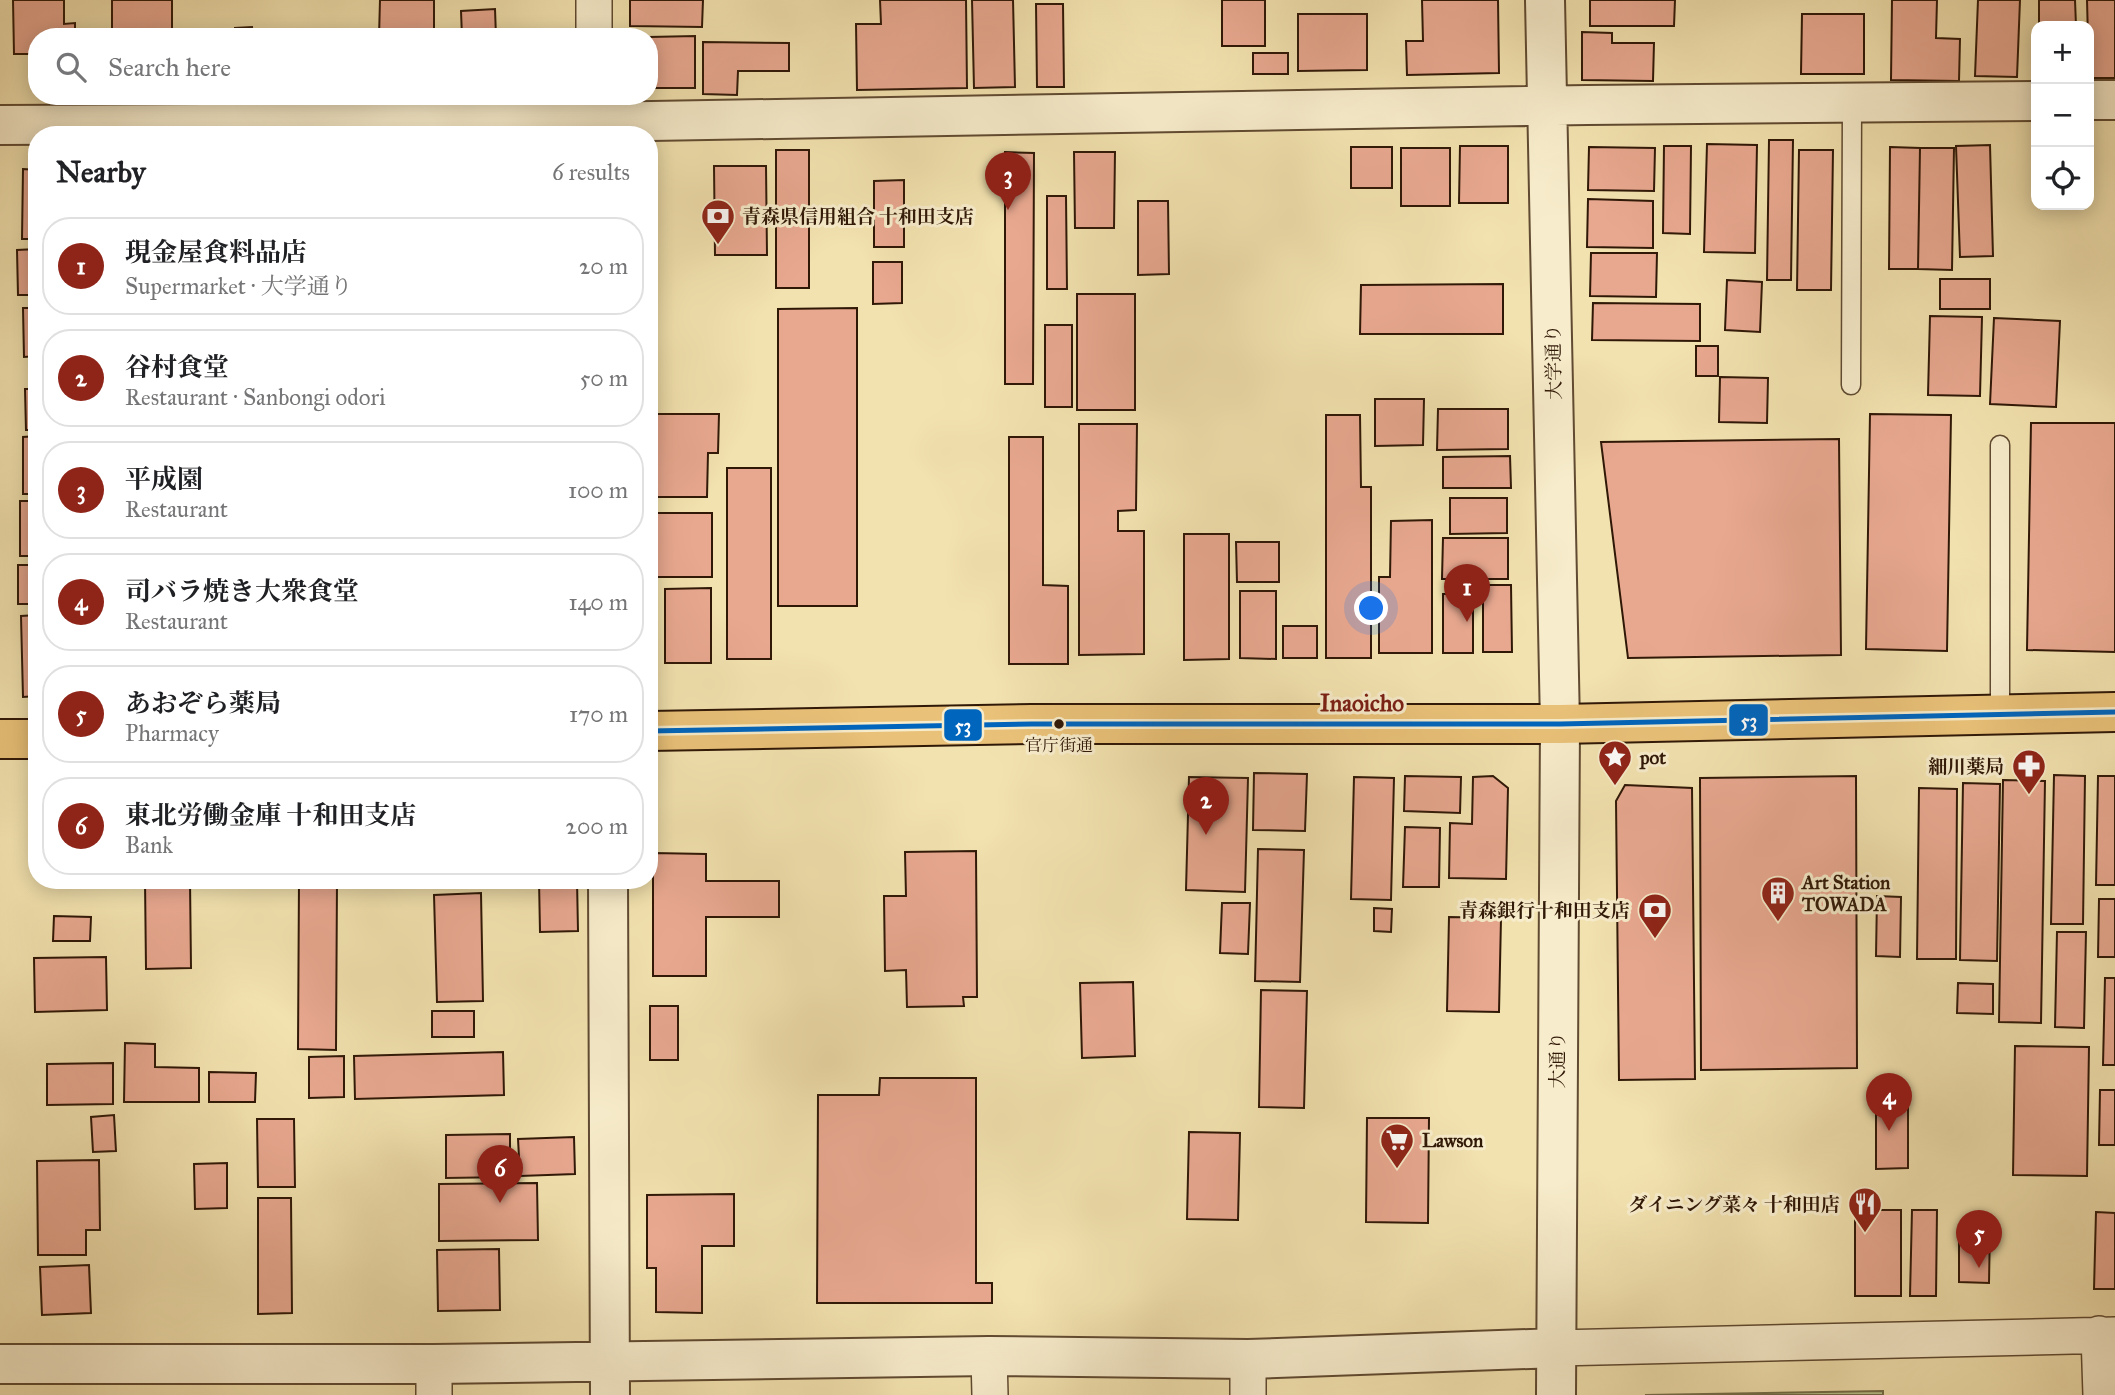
<!DOCTYPE html>
<html lang="en">
<head>
<meta charset="utf-8">
<style>
	:root { --surface:#fff; --page:#f6f6f6; --text:#202124; --muted:#757577; --line:#e0e0e0; --accent:#8f2418 }
	body { margin:0; font-family:"IM FELL Great Primer","Noto Serif JP",serif; background:var(--page); color:var(--text) }
	.controls { position:absolute; right:21px; top:21px; display:grid; overflow:hidden; border-radius:14px; box-shadow:0 4px 18px #0003 }
	.controls button { width:63px; height:63px; display:grid; place-items:center; padding:0; border:0; border-bottom:2px solid var(--line); background:var(--surface); color:var(--text); font:35px sans-serif }
	.you { position:absolute; left:1372px; top:609px; width:24px; height:24px; margin:-18px; border:5px solid #fff; border-radius:50%; background:#1a73e8; box-shadow:0 0 0 10px #1a73e833 }
	.badge { display:grid; place-items:center; width:46px; height:46px; border-radius:50%; background:var(--accent); color:#fff; font-size:23px; font-weight:700 }
	.pin { position:absolute; translate:-50% -58px; filter:drop-shadow(0 2px 4px #0008) }
	.pin::after { content:''; position:absolute; top:37px; width:24px; height:21px; background:inherit; clip-path:polygon(0 0,100% 0,50% 100%) }
	.list { margin:0; padding:0; list-style:none }
	h2 { display:flex; justify-content:space-between; align-items:center; height:91px; margin:0; padding:0 28px; font-size:30px }
	h2 small { font-size:23px; font-weight:400; color:var(--muted) }
	.list li { display:grid; grid-template-columns:46px 1fr auto; gap:21px; align-items:center; box-sizing:border-box; height:98px; margin:0 14px 14px; padding:0 14px; border:2px solid var(--line); border-radius:28px }
	.list b { display:block; font-size:26px; white-space:nowrap }
	.list p { margin:0; font-size:23px; white-space:nowrap; color:var(--muted) }
	.list em { font-size:23px; font-style:normal; color:var(--muted) }
	.icon { flex:none; width:38px; height:38px; fill:none; stroke:currentColor; stroke-width:2; stroke-linecap:round; stroke-linejoin:round }
	.map { position:relative; flex:none; width:2115px; height:1395px; overflow:hidden }
	.search { position:absolute; background:var(--surface); box-shadow:0 4px 18px #0003; left:28px; top:28px; width:630px; height:77px; display:flex; align-items:center; gap:18px; box-sizing:border-box; padding:0 24px; border-radius:28px; color:var(--muted); font-size:26px }
	.panel { position:absolute; background:var(--surface); box-shadow:0 4px 18px #0003; left:28px; top:126px; width:630px; height:763px; border-radius:28px }
	.map>svg:first-child { display:block }
	.green { fill:#b7c48d; stroke:#746e4a; stroke-width:2 }
	.building { fill:#e8a890; stroke:#301807; stroke-width:2 }
	.lines { fill:none; stroke-linecap:round; stroke-linejoin:round }
	.service-casing { stroke:#604a31; stroke-width:21 }
	.minor-casing { stroke:#604a31; stroke-width:38 }
	.tertiary-casing { stroke:#604a31; stroke-width:42 }
	.trunk-casing { stroke:#301807; stroke-width:42 }
	.service { stroke:#f7eccb; stroke-width:18 }
	.minor { stroke:#f7eccb; stroke-width:35 }
	.tertiary { stroke:#f7eccb; stroke-width:38 }
	.trunk { stroke:#e9c178; stroke-width:38 }
	.bus-1-casing { stroke:#f7eccb; stroke-width:10 }
	.bus-1 { stroke:#0065bd; stroke-width:5 }
	.bus-dot { fill:#301807; stroke:#f7eccb; stroke-width:2.5 }
	.labels { text-anchor:middle; stroke-width:6; stroke-linejoin:round; paint-order:stroke }
	.bus-label { font-size:17px; fill:#301807; stroke:#f7eccb }
	.poi-label { font-size:19px; font-weight:bold; fill:#301807; stroke:#f7eccb; text-anchor:start }
	.street-label { font-size:19px; fill:#301807; stroke:#f7eccb }
	.quarter-label { font-size:23px; font-weight:bold; fill:#7a1f14; stroke:#f7eccb }
	.line-badge { stroke:#f7eccb; stroke-width:2.5 }
	.badge-label { font-size:19px; text-anchor:middle; font-weight:bold; fill:#fff }
</style>
</head>
<body>
<div class="map">
<svg width="2115" height="1395" viewBox="0 0 2115 1395">
	<rect width="100%" height="100%" fill="#f2e2af"/>
	<filter id="stains"><feTurbulence type="fractalNoise" baseFrequency=".00286" numOctaves="4"/><feColorMatrix values="0 0 0 0 .2 0 0 0 0 .09 0 0 0 0 .02 0 0 0 .5 -.17"/></filter>
	<radialGradient id="worn" r=".72"><stop offset=".6" stop-color="#630" stop-opacity="0"/><stop offset="1" stop-color="#630" stop-opacity=".3"/></radialGradient>
	<path class="green" d="M 1883,1391 L 1883,1395 L 1645,1395 Z"/>
	<path class="building" d="M 13,0 L 64,0 L 64,24 L 75,23 L 75,37 L 37,37 L 37,54 L 14,54 Z
		M 112,0 L 172,0 L 172,37 L 112,37 Z
		M 380,0 L 434,0 L 434,37 L 379,37 Z
		M 630,0 L 703,0 L 702,27 L 630,26 Z
		M 880,0 L 966,0 L 967,88 L 857,90 L 856,24 L 881,24 Z
		M 972,0 L 1013,0 L 1015,87 L 974,88 Z
		M 1222,0 L 1265,0 L 1265,46 L 1222,46 Z
		M 1422,0 L 1498,0 L 1499,73 L 1407,75 L 1406,41 L 1423,41 Z
		M 1590,0 L 1675,0 L 1674,26 L 1590,26 Z
		M 1892,0 L 1937,0 L 1936,38 L 1960,39 L 1959,81 L 1891,80 Z
		M 1978,0 L 2020,0 L 2017,77 L 1975,76 Z
		M 2039,0 L 2075,0 L 2076,26 L 2039,26 Z
		M 2087,0 L 2115,0 L 2115,78 L 2089,78 Z
		M 1036,4 L 1063,4 L 1064,87 L 1037,87 Z
		M 495,9 L 496,37 L 462,37 L 461,11 Z
		M 1298,14 L 1367,14 L 1367,70 L 1298,71 Z
		M 1802,14 L 1864,14 L 1864,74 L 1801,74 Z
		M 252,27 L 253,37 L 235,37 L 235,28 Z
		M 1582,32 L 1612,33 L 1612,43 L 1654,43 L 1653,81 L 1582,80 Z
		M 695,36 L 695,88 L 649,88 L 649,37 Z
		M 703,42 L 789,43 L 789,71 L 738,71 L 737,95 L 703,94 Z
		M 1253,53 L 1288,53 L 1288,74 L 1253,74 Z
		M 1769,140 L 1793,140 L 1791,280 L 1767,280 Z
		M 1707,144 L 1757,145 L 1755,253 L 1704,252 Z
		M 1990,145 L 1993,256 L 1960,257 L 1956,146 Z
		M 1460,146 L 1508,146 L 1508,203 L 1459,203 Z
		M 1664,146 L 1691,146 L 1690,234 L 1663,233 Z
		M 1351,147 L 1392,147 L 1392,188 L 1351,188 Z
		M 1589,147 L 1655,148 L 1654,191 L 1588,190 Z
		M 1890,147 L 1920,148 L 1918,269 L 1889,269 Z
		M 1401,148 L 1450,148 L 1450,206 L 1401,206 Z
		M 1920,148 L 1954,148 L 1952,270 L 1918,269 Z
		M 776,150 L 809,150 L 809,288 L 776,288 Z
		M 1799,150 L 1833,150 L 1831,290 L 1797,290 Z
		M 1005,152 L 1034,153 L 1033,384 L 1005,384 Z
		M 1074,152 L 1115,152 L 1114,228 L 1075,228 Z
		M 714,166 L 766,166 L 767,255 L 715,255 Z
		M 23,169 L 37,170 L 37,239 L 22,239 Z
		M 904,180 L 904,247 L 874,247 L 874,181 Z
		M 1047,196 L 1066,196 L 1067,289 L 1047,289 Z
		M 1588,199 L 1653,201 L 1653,248 L 1587,247 Z
		M 1138,201 L 1168,201 L 1169,274 L 1138,275 Z
		M 37,249 L 37,295 L 18,295 L 17,250 Z
		M 1591,253 L 1657,253 L 1656,297 L 1590,296 Z
		M 873,262 L 902,262 L 902,303 L 873,304 Z
		M 1940,279 L 1990,279 L 1990,309 L 1940,309 Z
		M 1727,280 L 1762,282 L 1760,332 L 1725,330 Z
		M 1503,284 L 1503,334 L 1360,334 L 1361,285 Z
		M 1077,294 L 1135,294 L 1135,410 L 1077,410 Z
		M 1593,303 L 1700,304 L 1700,341 L 1592,340 Z
		M 23,308 L 37,308 L 37,356 L 24,357 Z
		M 857,308 L 857,606 L 778,606 L 778,309 Z
		M 1930,316 L 1982,317 L 1980,396 L 1928,395 Z
		M 1994,318 L 2060,321 L 2056,407 L 1990,404 Z
		M 1045,325 L 1072,325 L 1072,407 L 1045,407 Z
		M 1696,346 L 1718,346 L 1718,376 L 1696,376 Z
		M 1720,377 L 1768,378 L 1767,423 L 1719,422 Z
		M 25,389 L 37,389 L 37,430 L 26,430 Z
		M 1375,399 L 1424,399 L 1423,445 L 1375,446 Z
		M 1438,409 L 1508,409 L 1508,449 L 1437,450 Z
		M 649,414 L 719,414 L 718,453 L 708,453 L 707,497 L 649,497 Z
		M 1870,414 L 1951,415 L 1947,651 L 1866,649 Z
		M 1326,415 L 1360,415 L 1361,487 L 1371,487 L 1371,658 L 1326,658 Z
		M 2031,423 L 2115,423 L 2115,652 L 2027,650 Z
		M 1079,424 L 1137,424 L 1136,510 L 1118,511 L 1118,531 L 1144,531 L 1144,654 L 1079,655 Z
		M 37,436 L 37,494 L 23,494 L 23,437 Z
		M 1009,437 L 1043,437 L 1043,585 L 1068,586 L 1068,664 L 1009,664 Z
		M 1839,439 L 1841,655 L 1628,658 L 1601,442 Z
		M 1510,456 L 1511,488 L 1443,488 L 1443,457 Z
		M 727,468 L 771,468 L 771,659 L 727,659 Z
		M 1450,498 L 1507,498 L 1507,533 L 1450,534 Z
		M 20,501 L 37,501 L 37,556 L 20,556 Z
		M 649,513 L 712,513 L 712,577 L 649,577 Z
		M 1432,520 L 1432,653 L 1379,653 L 1379,577 L 1390,577 L 1391,521 Z
		M 1184,534 L 1229,534 L 1229,659 L 1184,660 Z
		M 1443,538 L 1508,538 L 1508,579 L 1442,579 Z
		M 1236,542 L 1279,542 L 1279,582 L 1237,582 Z
		M 18,565 L 37,565 L 37,604 L 18,604 Z
		M 1483,585 L 1511,585 L 1512,652 L 1483,652 Z
		M 711,588 L 711,663 L 665,663 L 665,589 Z
		M 1240,591 L 1276,591 L 1276,659 L 1240,658 Z
		M 1473,593 L 1473,653 L 1443,653 L 1443,594 Z
		M 37,615 L 37,696 L 23,697 L 21,616 Z
		M 1283,626 L 1317,626 L 1317,658 L 1283,658 Z
		M 1254,773 L 1307,774 L 1305,831 L 1253,830 Z
		M 2054,775 L 2085,776 L 2083,924 L 2051,924 Z
		M 1405,776 L 1461,777 L 1460,813 L 1404,811 Z
		M 1493,776 L 1508,788 L 1506,879 L 1449,878 L 1450,823 L 1472,824 L 1473,777 Z
		M 1856,776 L 1857,1068 L 1701,1070 L 1700,778 Z
		M 2098,776 L 2115,776 L 2115,885 L 2096,885 Z
		M 1189,777 L 1248,778 L 1245,892 L 1186,890 Z
		M 1354,777 L 1394,778 L 1391,900 L 1351,899 Z
		M 2003,780 L 2045,781 L 2041,1023 L 1999,1022 Z
		M 1963,783 L 2000,784 L 1997,961 L 1960,960 Z
		M 1625,785 L 1692,788 L 1695,1079 L 1619,1080 L 1616,801 Z
		M 1919,788 L 1957,789 L 1956,959 L 1917,959 Z
		M 1405,827 L 1440,828 L 1439,887 L 1403,887 Z
		M 1258,849 L 1304,850 L 1300,982 L 1255,981 Z
		M 976,851 L 977,997 L 963,997 L 964,1006 L 907,1007 L 906,970 L 885,971 L 884,896 L 906,896 L 905,852 Z
		M 653,853 L 706,854 L 706,881 L 779,881 L 779,917 L 706,917 L 706,976 L 653,976 Z
		M 145,880 L 190,880 L 191,968 L 146,969 Z
		M 299,880 L 337,880 L 336,1050 L 298,1049 Z
		M 430,880 L 467,880 L 467,885 L 430,886 Z
		M 539,880 L 577,880 L 578,931 L 540,932 Z
		M 481,893 L 483,1001 L 437,1002 L 434,895 Z
		M 1877,896 L 1901,897 L 1900,957 L 1876,956 Z
		M 2099,899 L 2115,899 L 2115,957 L 2098,957 Z
		M 1222,903 L 1250,903 L 1248,954 L 1220,953 Z
		M 1374,908 L 1392,909 L 1391,932 L 1374,931 Z
		M 54,916 L 91,917 L 90,941 L 53,941 Z
		M 1449,917 L 1501,918 L 1499,1012 L 1447,1011 Z
		M 2057,932 L 2086,932 L 2084,1028 L 2055,1027 Z
		M 106,957 L 107,1010 L 35,1012 L 34,958 Z
		M 2105,978 L 2115,978 L 2115,1065 L 2103,1065 Z
		M 1133,982 L 1135,1056 L 1082,1058 L 1080,983 Z
		M 1958,983 L 1993,984 L 1993,1014 L 1957,1013 Z
		M 1261,990 L 1307,991 L 1304,1108 L 1259,1107 Z
		M 650,1006 L 678,1006 L 678,1060 L 650,1060 Z
		M 432,1011 L 474,1011 L 474,1037 L 432,1037 Z
		M 125,1043 L 155,1044 L 155,1067 L 199,1068 L 199,1102 L 124,1102 Z
		M 2015,1046 L 2089,1047 L 2087,1176 L 2013,1175 Z
		M 503,1052 L 504,1095 L 355,1099 L 354,1056 Z
		M 344,1056 L 344,1097 L 309,1098 L 309,1057 Z
		M 113,1063 L 113,1104 L 47,1105 L 47,1064 Z
		M 209,1072 L 256,1073 L 255,1102 L 209,1102 Z
		M 880,1078 L 976,1078 L 976,1283 L 992,1283 L 992,1303 L 817,1303 L 818,1095 L 879,1095 Z
		M 2100,1090 L 2115,1090 L 2115,1145 L 2099,1145 Z
		M 1876,1098 L 1908,1098 L 1908,1168 L 1876,1169 Z
		M 114,1115 L 116,1151 L 93,1152 L 91,1117 Z
		M 1367,1118 L 1429,1118 L 1428,1223 L 1366,1222 Z
		M 257,1119 L 294,1119 L 295,1187 L 258,1187 Z
		M 1189,1132 L 1240,1133 L 1238,1220 L 1187,1219 Z
		M 510,1134 L 510,1177 L 446,1178 L 446,1135 Z
		M 574,1137 L 575,1174 L 520,1176 L 518,1139 Z
		M 99,1160 L 100,1230 L 86,1230 L 86,1255 L 38,1255 L 37,1161 Z
		M 227,1163 L 227,1208 L 195,1209 L 194,1164 Z
		M 537,1183 L 538,1240 L 439,1241 L 439,1184 Z
		M 734,1194 L 734,1246 L 702,1246 L 702,1313 L 656,1312 L 656,1268 L 647,1268 L 647,1195 Z
		M 258,1198 L 291,1198 L 292,1313 L 258,1314 Z
		M 1855,1210 L 1901,1210 L 1901,1296 L 1855,1296 Z
		M 1912,1210 L 1937,1210 L 1936,1296 L 1910,1296 Z
		M 2096,1212 L 2115,1213 L 2115,1289 L 2094,1289 Z
		M 1959,1227 L 1990,1227 L 1989,1283 L 1959,1282 Z
		M 499,1249 L 500,1310 L 438,1311 L 437,1250 Z
		M 89,1265 L 91,1313 L 42,1315 L 40,1267 Z"/>
	<g class="lines">
		<g class="service-casing">
			<path id="service" d="M 1851,385 L 1852,103
				M 2000,445 L 2000,714"/>
		</g>
		<g class="minor-casing">
			<path id="minor" d="M 594,0 L 594,37
				M 595,96 L 595,135
				M 2099,1334 L 2101,1395
				M 1556,1348 L 2115,1335
				M 989,1356 L 990,1395
				M 1248,1359 L 1248,1395
				M 434,1395 L 434,1364"/>
		</g>
		<g class="tertiary-casing">
			<path id="tertiary" d="M 1545,0 L 1560,724 L 1556,1395
				M 2089,100 L 2115,100
				M 0,125 L 595,122 L 1587,105 L 2036,101
				M 608,880 L 610,1395
				M 0,1364 L 434,1364 L 989,1356 L 1248,1359 L 1556,1348"/>
		</g>
		<g class="trunk-casing">
			<path id="trunk" d="M 649,731 L 1032,724 L 1560,724 L 2115,712
				M 0,739 L 37,739"/>
		</g>
		<use href="#service" class="service"/>
		<use href="#minor" class="minor"/>
		<use href="#tertiary" class="tertiary"/>
		<use href="#trunk" class="trunk"/>
		<g class="bus-1-casing">
			<path id="bus-1" d="M 649,731 L 1032,724 L 1560,724 L 2115,712"/>
		</g>
		<use href="#bus-1" class="bus-1"/>
	</g>
	<defs>
		<g id="bank-pin" transform="scale(1.75)"><path d="M0 17L-7.5 6A9.5 9.5 0 1 1 7.5 6Z" fill="#8f2418" stroke="#f7eccb"/><path d="M-6-4H6V4H-6ZM0-2.3a2.3 2.3 0 1 0 0 4.6a2.3 2.3 0 1 0 0-4.6Z" fill="#fff"/></g>
		<g id="sight-pin" transform="scale(1.75)"><path d="M0 17L-7.5 6A9.5 9.5 0 1 1 7.5 6Z" fill="#8f2418" stroke="#f7eccb"/><path d="M0-6L1.8-2.2L6-1.7L2.9 1.2L3.7 5.4L0 3.3L-3.7 5.4L-2.9 1.2L-6-1.7L-1.8-2.2Z" fill="#fff"/></g>
		<g id="pharmacy-pin" transform="scale(1.75)"><path d="M0 17L-7.5 6A9.5 9.5 0 1 1 7.5 6Z" fill="#8f2418" stroke="#f7eccb"/><path d="M-2-6h4v4h4v4h-4v4h-4v-4h-4v-4h4Z" fill="#fff"/></g>
		<g id="building-pin" transform="scale(1.75)"><path d="M0 17L-7.5 6A9.5 9.5 0 1 1 7.5 6Z" fill="#8f2418" stroke="#f7eccb"/><path d="M-4-6H4V6H1V3H-1V6H-4ZM-2.5-4.3h1.7v1.8h-1.7ZM.8-4.3h1.7v1.8H.8ZM-2.5-1h1.7V.8h-1.7ZM.8-1h1.7V.8H.8Z" fill="#fff"/></g>
		<g id="supermarket-pin" transform="scale(1.75)"><path d="M0 17L-7.5 6A9.5 9.5 0 1 1 7.5 6Z" fill="#8f2418" stroke="#f7eccb"/><path d="M-6-5.5h2.5l.6 2H6L4.5 2H-2.5L-4.4-4H-6ZM-1.5 3.2a1.3 1.3 0 1 0 .1 0ZM3 3.2a1.3 1.3 0 1 0 .1 0Z" fill="#fff"/></g>
		<g id="restaurant-pin" transform="scale(1.75)"><path d="M0 17L-7.5 6A9.5 9.5 0 1 1 7.5 6Z" fill="#8f2418" stroke="#f7eccb"/><path d="M-5-6h1v4h1v-4h1v4h1v-4h1v5L-1.5 .5V6h-2V.5L-5-1ZM5-6V6H3V1.5H1.5Q1.5-4 5-6Z" fill="#fff"/></g>
	</defs>
	<g fill-rule="evenodd">
		<use href="#bank-pin" x="718" y="216"/>
		<use href="#sight-pin" x="1615" y="757"/>
		<use href="#pharmacy-pin" x="2029" y="766"/>
		<use href="#building-pin" x="1778" y="893"/>
		<use href="#bank-pin" x="1655" y="910"/>
		<use href="#supermarket-pin" x="1397" y="1140"/>
		<use href="#restaurant-pin" x="1865" y="1204"/>
	</g>
	<circle class="bus-dot" cx="1059" cy="724" r="6"/>
	<g class="labels">
		<g class="bus-label">
			<text x="1059" y="751">官庁街通</text>
		</g>
		<g class="poi-label">
			<text x="742" y="223">青森県信用組合 十和田支店</text>
			<text x="1640" y="764">pot</text>
			<text x="2004" y="773" text-anchor="end">細川薬局</text>
			<text x="1802" y="889">Art Station<tspan x="1802" dy="22">TOWADA</tspan></text>
			<text x="1630" y="917" text-anchor="end">青森銀行十和田支店</text>
			<text x="1422" y="1147">Lawson</text>
			<text x="1840" y="1211" text-anchor="end">ダイニング菜々 十和田店</text>
		</g>
		<g class="street-label">
			<text transform="translate(1553 362) rotate(-91)" y="7">大学通り</text>
			<text transform="translate(1557 1060) rotate(-90)" y="7">大通り</text>
		</g>
		<g class="quarter-label">
			<text x="1362" y="711">Inaoicho</text>
		</g>
	</g>
	<g class="line-badge">
		<rect x="1728" y="703" width="41" height="34" rx="7" fill="#0065bd"/>
		<rect x="943" y="708" width="40" height="34" rx="7" fill="#0065bd"/>
	</g>
	<g class="badge-label">
		<text x="1749" y="727">53</text>
		<text x="963" y="732">53</text>
	</g>
	<rect width="100%" height="100%" filter="url(#stains)"/>
	<rect width="100%" height="100%" fill="url(#worn)"/>
</svg>
<div class="controls">
<button>+</button>
<button>−</button>
<button><svg class="icon" aria-label="locate" viewBox="0 0 24 24"><circle cx="12" cy="12" r="6"/><path d="M12 2v4M12 18v4M2 12h4M18 12h4"/></svg></button>
</div>
<div class="you"></div>
<div class="pin badge" style="left:1467px;top:622px">1</div>
<div class="pin badge" style="left:1206px;top:835px">2</div>
<div class="pin badge" style="left:1008px;top:210px">3</div>
<div class="pin badge" style="left:1889px;top:1131px">4</div>
<div class="pin badge" style="left:1979px;top:1268px">5</div>
<div class="pin badge" style="left:500px;top:1203px">6</div>
<div class="search"><svg class="icon" aria-label="search" viewBox="0 0 24 24"><circle cx="10" cy="10" r="6"/><path d="M15 15l6 6"/></svg>Search here</div>
<section class="panel">
<h2>Nearby<small>6 results</small></h2>
<ul class="list">
<li><span class="badge">1</span><div><b>現金屋食料品店</b><p>Supermarket · 大学通り</p></div><em>20 m</em></li>
<li><span class="badge">2</span><div><b>谷村食堂</b><p>Restaurant · Sanbongi odori</p></div><em>50 m</em></li>
<li><span class="badge">3</span><div><b>平成園</b><p>Restaurant</p></div><em>100 m</em></li>
<li><span class="badge">4</span><div><b>司バラ焼き大衆食堂</b><p>Restaurant</p></div><em>140 m</em></li>
<li><span class="badge">5</span><div><b>あおぞら薬局</b><p>Pharmacy</p></div><em>170 m</em></li>
<li><span class="badge">6</span><div><b>東北労働金庫 十和田支店</b><p>Bank</p></div><em>200 m</em></li>
</ul>
</section>
</div>
</body>
</html>
